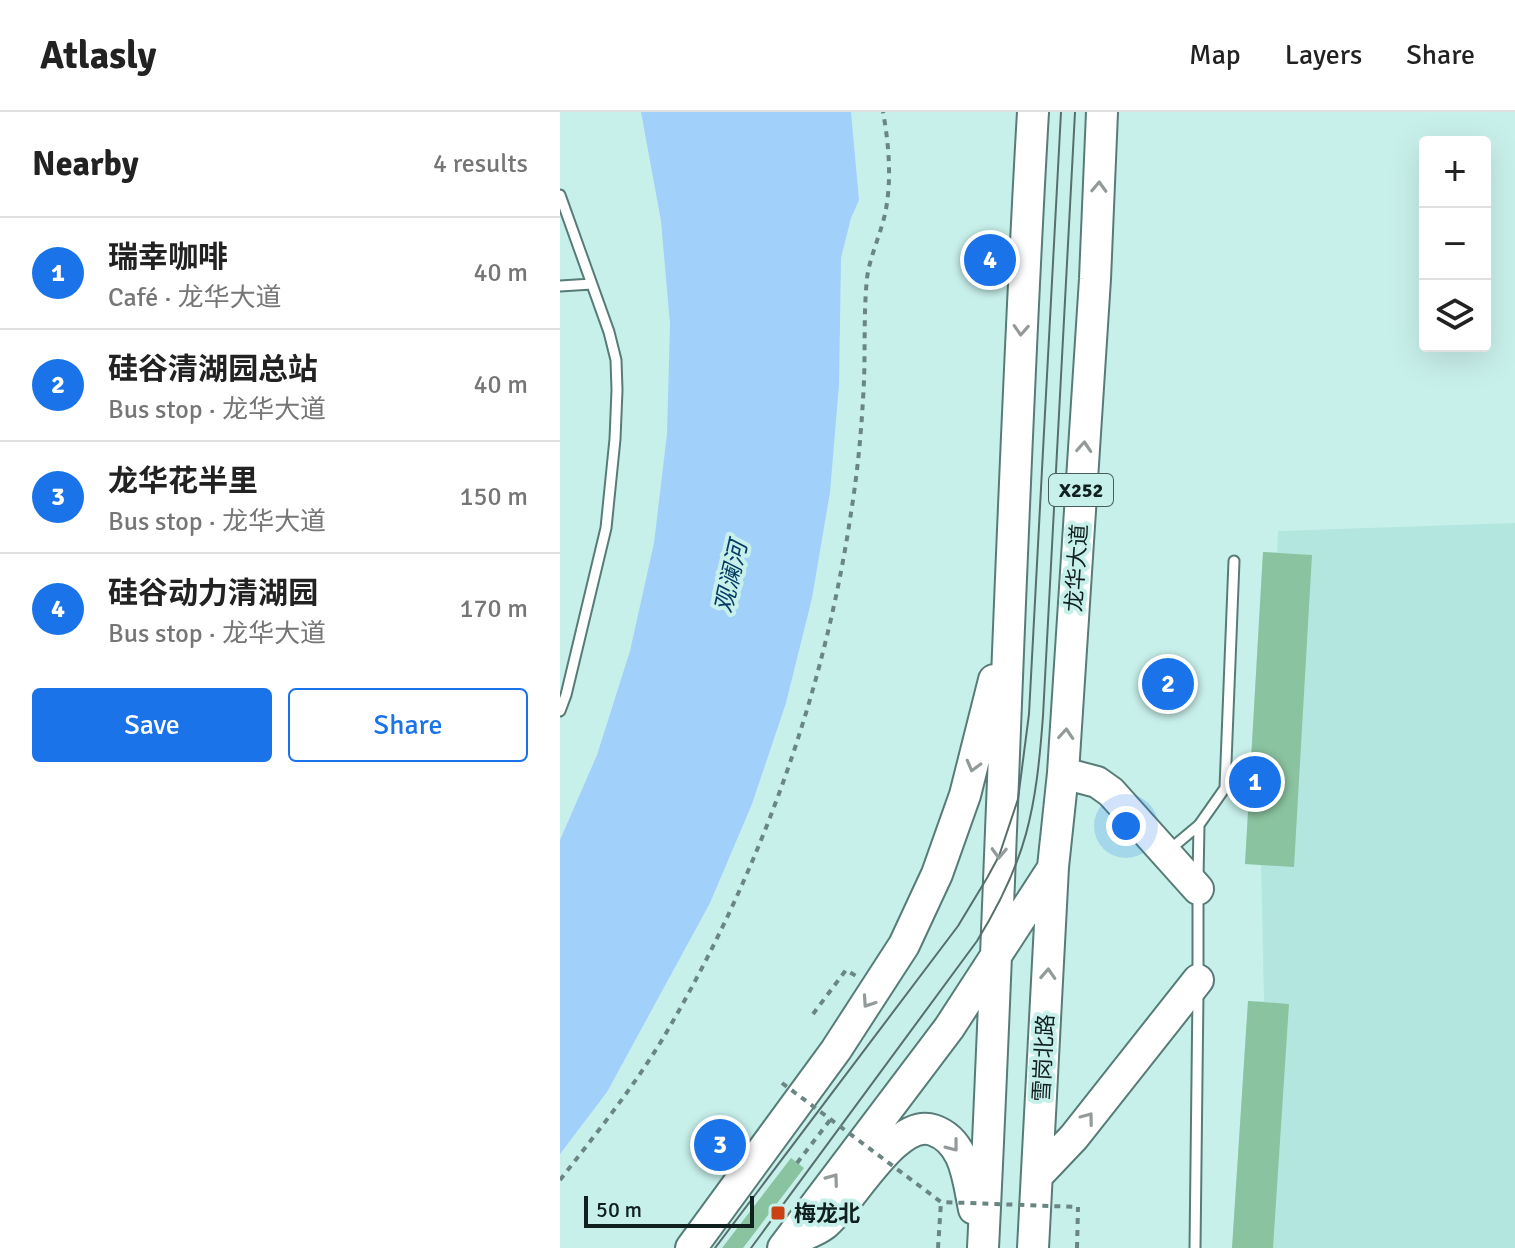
<!DOCTYPE html>
<html lang="en">
<head>
<meta charset="utf-8">
<style>
	:root { --surface:#fff; --page:#f6f6f6; --text:#222; --muted:#767676; --line:#e0e0e0; --accent:#1a73e8 }
	body { margin:0; font-family:Signika,"Noto Sans SC",sans-serif; background:var(--page); color:var(--text) }
	.controls { position:absolute; right:24px; top:24px; display:grid; overflow:hidden; border-radius:8px; box-shadow:0 8px 32px #0002 }
	.controls button { width:72px; height:72px; display:grid; place-items:center; padding:0; border:0; border-bottom:2px solid var(--line); background:var(--surface); color:var(--text); font:40px sans-serif }
	.scale { position:absolute; left:24px; bottom:20px; width:170px; box-sizing:border-box; padding-left:8px; border:4px solid #10201e; border-top:0; font-size:22px; line-height:28px; white-space:nowrap; color:#10201e; -webkit-text-stroke:6px #c8f0eb; paint-order:stroke }
	.you { position:absolute; left:566px; top:714px; width:28px; height:28px; margin:-20px; border:6px solid #fff; border-radius:50%; background:#1a73e8; box-shadow:0 0 0 12px #1a73e833 }
	.badge { display:grid; place-items:center; width:52px; height:52px; border-radius:50%; background:var(--accent); color:#fff; font-size:26px; font-weight:700 }
	.pin { position:absolute; translate:-50% -50%; border:4px solid #fff; box-shadow:0 2px 8px #0006 }
	.list { margin:0; padding:0; list-style:none }
	h2 { display:flex; justify-content:space-between; align-items:center; height:104px; margin:0; padding:0 32px; font-size:34px }
	h2 small { font-size:26px; font-weight:400; color:var(--muted) }
	.list li { display:grid; grid-template-columns:52px 1fr auto; gap:24px; align-items:center; box-sizing:border-box; height:112px; padding:0 32px; border-top:2px solid var(--line) }
	.list b { display:block; font-size:30px; white-space:nowrap }
	.list p { margin:0; font-size:26px; white-space:nowrap; color:var(--muted) }
	.list em { font-size:26px; font-style:normal; color:var(--muted) }
	.actions { display:flex; gap:16px; padding:24px 32px }
	.actions a { flex:1; padding:18px 0; border:2px solid var(--accent); border-radius:8px; text-align:center; font-size:28px; color:var(--accent) }
	.actions .main { background:var(--accent); color:#fff }
	.icon { flex:none; width:44px; height:44px; fill:none; stroke:currentColor; stroke-width:2; stroke-linecap:round; stroke-linejoin:round }
	.map { position:relative; flex:none; width:955px; height:1136px; overflow:hidden }
	header { display:flex; align-items:center; gap:48px; box-sizing:border-box; height:112px; padding:0 40px; background:var(--surface); border-bottom:2px solid var(--line) }
	header strong { font-size:38px }
	nav { display:flex; gap:44px; margin-inline-start:auto; font-size:28px }
	main { display:flex }
	aside { flex:1; background:var(--surface) }
	.map>svg:first-child { display:block }
	.built { fill:#b4e6e0 }
	.water { fill:#a1d0fb }
	.building { fill:#8ac39f }
	.lines { fill:none; stroke-linecap:round; stroke-linejoin:round }
	.lane-casing { stroke:#577c77; stroke-width:13 }
	.primary-casing { stroke:#577c77; stroke-width:34 }
	.path { stroke:#6a8683; stroke-width:4; stroke-dasharray:6 6; stroke-linecap:butt }
	.lane { stroke:#fff; stroke-width:9 }
	.primary { stroke:#fff; stroke-width:30 }
	.tram { stroke:#566f6c; stroke-width:2 }
	.path-bridge { stroke:#6a8683; stroke-width:4; stroke-dasharray:6 6; stroke-linecap:butt }
	.oneway { stroke:#939b9a }
	.poi-dot { fill:#ca4213; stroke:#c8f0eb; stroke-width:3 }
	.labels { text-anchor:middle; stroke-width:8; stroke-linejoin:round; paint-order:stroke }
	.shield { fill:#c8f0eb; stroke:#475e5c; stroke-width:2 }
	.shield-label { font-size:20px; font-weight:bold; fill:#10201e }
	.street-label { font-size:22px; fill:#10201e; stroke:#c8f0eb }
	.poi-label { font-size:22px; font-weight:bold; fill:#10201e; stroke:#c8f0eb; text-anchor:start }
	.water-label { font-size:24px; font-style:italic; fill:#043c64; stroke:#c8f0eb }
</style>
</head>
<body>
<header>
<strong>Atlasly</strong>
<nav><a>Map</a><a>Layers</a><a>Share</a></nav>
</header>
<main>
<aside>
<h2>Nearby<small>4 results</small></h2>
<ul class="list">
<li><span class="badge">1</span><div><b>瑞幸咖啡</b><p>Café · 龙华大道</p></div><em>40 m</em></li>
<li><span class="badge">2</span><div><b>硅谷清湖园总站</b><p>Bus stop · 龙华大道</p></div><em>40 m</em></li>
<li><span class="badge">3</span><div><b>龙华花半里</b><p>Bus stop · 龙华大道</p></div><em>150 m</em></li>
<li><span class="badge">4</span><div><b>硅谷动力清湖园</b><p>Bus stop · 龙华大道</p></div><em>170 m</em></li>
</ul>
<div class="actions"><a class="main">Save</a><a>Share</a></div>
</aside>
<div class="map">
<svg width="955" height="1136" viewBox="0 0 955 1136">
	<rect width="100%" height="100%" fill="#c8f0eb"/>
	<path class="built" d="M 955,411 L 955,1136 L 672,1136 L 688,889 L 704,889 L 701,753 L 685,752 L 703,440 L 717,440 L 718,419 Z"/>
	<path class="water" d="M 81,0 L 291,0 L 299,88 L 291,106 L 281,146 L 279,273 L 270,380 L 252,486 L 226,591 L 192,692 L 150,791 L 47,980 L 0,1042 L 0,728 L 37,643 L 70,539 L 94,431 L 107,322 L 110,212 L 101,109 Z"/>
	<path class="building" d="M 703,440 L 752,443 L 734,755 L 685,752 Z
		M 688,889 L 729,892 L 713,1136 L 672,1136 Z
		M 231,1046 L 244,1056 L 183,1136 L 162,1136 Z"/>
	<g class="lines">
		<g class="lane-casing">
			<path id="lane" d="M 0,83 L 49,220 L 56,248 L 57,278 L 55,327 L 46,416 L 6,583 L 0,599
				M 0,174 L 32,172
				M 608,739 L 639,713 L 665,676 L 674,449
				M 638,766 L 639,713
				M 638,781 L 638,862
				M 635,1136 L 638,881"/>
		</g>
		<g class="primary-casing">
			<path id="primary" d="M 503,661 L 537,670 L 551,680 L 638,777
				M 477,1064 L 514,1025 L 638,868
				M 237,1126 C 246,1122 256,1119 265,1112 C 291,1091 336,1005 373,1018 C 406,1029 408,1069 414,1097
				M 131,1136 L 276,938 L 344,833 L 377,762 L 405,683 L 434,568
				M 223,1136 L 389,916 L 493,756
				M 423,1136 C 442,757 451,379 473,0
				M 473,1136 L 493,755 L 503,661 L 535,167 L 542,0"/>
		</g>
		<path class="path" d="M 253,902 L 286,858 L 296,864
			M 237,1051 L 270,1008
			M 0,1068 C 38,1019 78,970 109,916 C 201,757 264,582 291,401 C 297,363 301,325 303,287 C 306,247 303,206 307,166 C 310,144 320,124 325,102 C 332,70 329,32 323,0
			M 378,1136 L 381,1090
			M 517,1136 L 518,1095"/>
		<use href="#lane" class="lane"/>
		<use href="#primary" class="primary"/>
		<path class="tram" d="M 155,1136 L 398,814 L 427,766 L 439,744 L 458,687 L 469,602 L 501,0
			M 191,1136 L 417,829 C 467,748 476,698 483,604 L 515,0"/>
		<path class="path-bridge" d="M 222,971 L 381,1090 L 518,1095"/>
	</g>
	<defs><path id="oneway-chevron" d="M-2-3.5L2.5 0L-2 3.5" fill="none" stroke-width="1.6" stroke-linecap="round" stroke-linejoin="round" transform="scale(2)"/></defs>
	<g class="oneway">
		<use href="#oneway-chevron" transform="translate(539 75) rotate(-88)"/>
		<use href="#oneway-chevron" transform="translate(461 218) rotate(93)"/>
		<use href="#oneway-chevron" transform="translate(524 335) rotate(-86)"/>
		<use href="#oneway-chevron" transform="translate(506 622) rotate(-86)"/>
		<use href="#oneway-chevron" transform="translate(413 654) rotate(105)"/>
		<use href="#oneway-chevron" transform="translate(439 741) rotate(92)"/>
		<use href="#oneway-chevron" transform="translate(488 862) rotate(-87)"/>
		<use href="#oneway-chevron" transform="translate(308 890) rotate(124)"/>
		<use href="#oneway-chevron" transform="translate(528 1006) rotate(-53)"/>
		<use href="#oneway-chevron" transform="translate(393 1034) rotate(52)"/>
		<use href="#oneway-chevron" transform="translate(273 1067) rotate(-54)"/>
	</g>
	<rect class="poi-dot" x="210" y="1093" width="16" height="16" rx="4"/>
	<g class="labels">
		<rect class="shield" x="489" y="362" width="64" height="32" rx="6"/>
		<g class="shield-label">
			<text x="521" y="385">X252</text>
		</g>
		<g class="street-label">
			<text transform="translate(516 456) rotate(-86)" y="8">龙华大道</text>
			<text transform="translate(483 946) rotate(-87)" y="8">雪岗北路</text>
		</g>
		<g class="poi-label">
			<text x="234" y="1109">梅龙北</text>
		</g>
		<g class="water-label">
			<text transform="translate(171 465) rotate(-77)" y="8">观澜河</text>
		</g>
	</g>
</svg>
<div class="controls">
<button>+</button>
<button>−</button>
<button><svg class="icon" aria-label="layers" viewBox="0 0 24 24"><path d="M12 4l9 5-9 5-9-5zM3 14l9 5 9-5"/></svg></button>
</div>
<div class="scale">50 m</div>
<div class="you"></div>
<div class="pin badge" style="left:695px;top:670px">1</div>
<div class="pin badge" style="left:608px;top:572px">2</div>
<div class="pin badge" style="left:160px;top:1033px">3</div>
<div class="pin badge" style="left:430px;top:148px">4</div>
</div>
</main>
</body>
</html>
